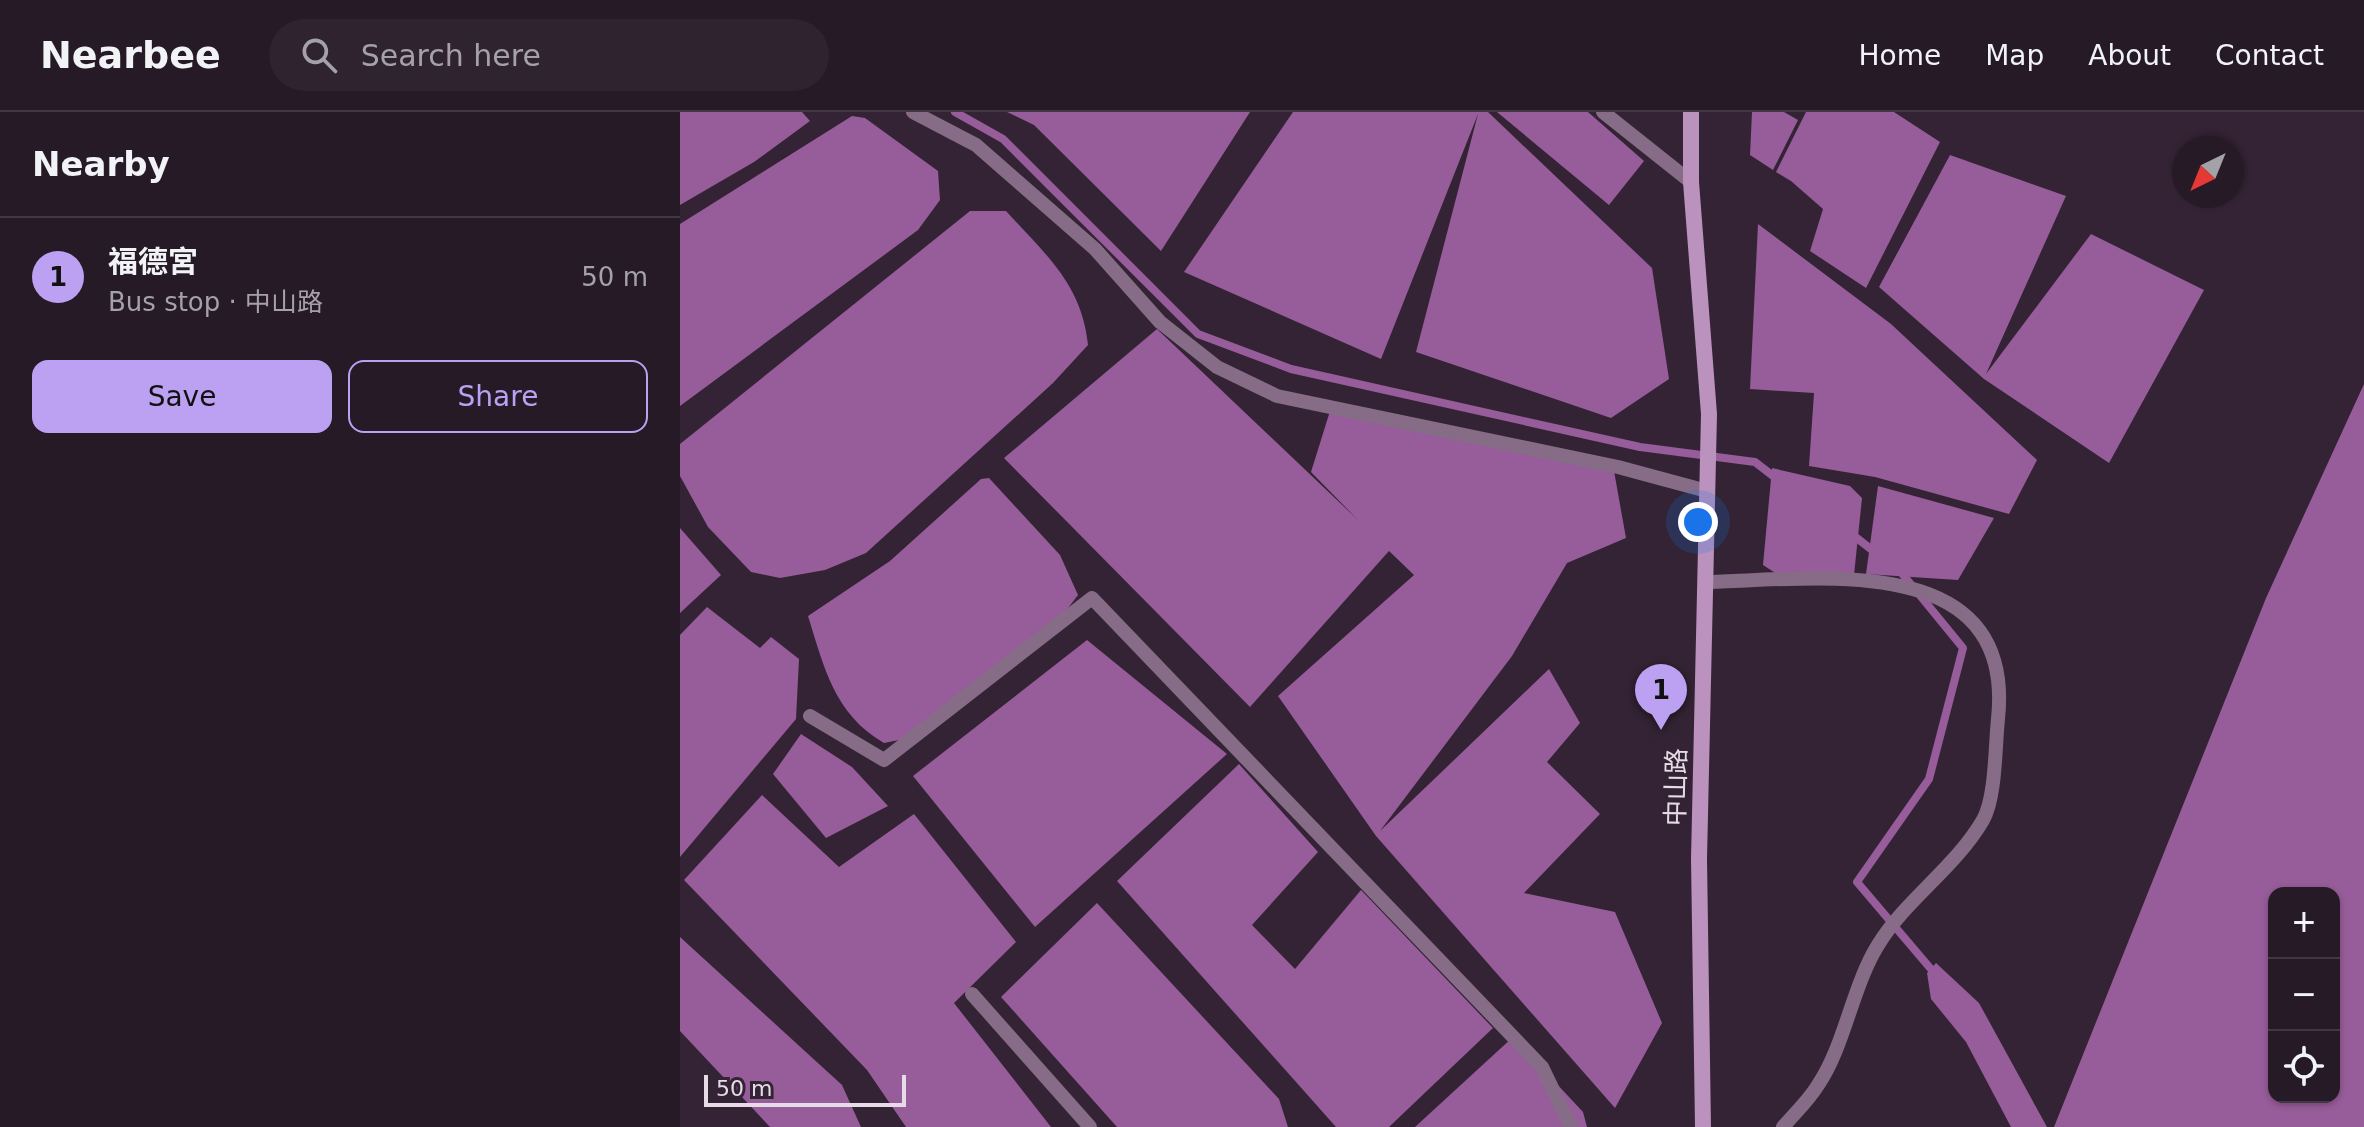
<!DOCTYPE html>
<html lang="en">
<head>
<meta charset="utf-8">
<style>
	:root { --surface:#261a27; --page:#2e232f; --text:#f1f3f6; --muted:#a4a1a7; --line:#423844; --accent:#bca0f2 }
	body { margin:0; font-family:"DejaVu Sans","Noto Sans TC",sans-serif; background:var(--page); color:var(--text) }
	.controls { position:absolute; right:24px; bottom:24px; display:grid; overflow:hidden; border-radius:16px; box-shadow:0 2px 6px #0004 }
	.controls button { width:72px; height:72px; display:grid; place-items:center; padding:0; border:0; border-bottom:2px solid var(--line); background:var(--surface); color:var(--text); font:40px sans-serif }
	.compass { position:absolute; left:1492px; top:24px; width:72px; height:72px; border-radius:50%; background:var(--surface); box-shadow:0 2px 6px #0004; rotate:223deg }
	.scale { position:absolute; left:24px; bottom:20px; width:202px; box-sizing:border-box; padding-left:8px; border:4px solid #e6dbe6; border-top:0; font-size:22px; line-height:28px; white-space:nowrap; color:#e6dbe6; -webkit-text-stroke:6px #332334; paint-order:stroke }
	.you { position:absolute; left:1018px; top:410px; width:28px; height:28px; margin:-20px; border:6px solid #fff; border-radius:50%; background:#1a73e8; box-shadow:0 0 0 12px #1a73e833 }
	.badge { display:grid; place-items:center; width:52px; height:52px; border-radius:50%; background:var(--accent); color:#111; font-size:26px; font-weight:700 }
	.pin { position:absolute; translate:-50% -66px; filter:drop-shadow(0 2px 4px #0008) }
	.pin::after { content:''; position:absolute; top:42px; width:28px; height:24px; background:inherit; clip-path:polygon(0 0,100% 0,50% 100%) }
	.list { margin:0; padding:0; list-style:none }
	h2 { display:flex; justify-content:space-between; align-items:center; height:104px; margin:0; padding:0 32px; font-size:34px }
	h2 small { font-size:26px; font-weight:400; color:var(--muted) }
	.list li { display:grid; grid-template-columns:52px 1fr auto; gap:24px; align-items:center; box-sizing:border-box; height:120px; padding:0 32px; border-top:2px solid var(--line) }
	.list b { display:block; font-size:30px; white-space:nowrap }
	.list p { margin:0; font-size:26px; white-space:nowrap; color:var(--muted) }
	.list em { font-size:26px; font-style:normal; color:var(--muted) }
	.actions { display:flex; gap:16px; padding:24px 32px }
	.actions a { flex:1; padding:18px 0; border:2px solid var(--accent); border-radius:16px; text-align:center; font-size:28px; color:var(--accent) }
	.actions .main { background:var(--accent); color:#111 }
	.icon { flex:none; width:44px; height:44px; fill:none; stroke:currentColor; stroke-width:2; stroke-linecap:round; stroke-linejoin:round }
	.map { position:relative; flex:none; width:1684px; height:1015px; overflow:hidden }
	header { display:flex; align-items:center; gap:48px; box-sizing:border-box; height:112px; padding:0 40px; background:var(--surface); border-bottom:2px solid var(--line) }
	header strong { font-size:38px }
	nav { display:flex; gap:44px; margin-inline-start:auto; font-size:28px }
	.search { width:560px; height:72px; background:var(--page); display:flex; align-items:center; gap:20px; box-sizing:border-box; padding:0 28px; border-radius:44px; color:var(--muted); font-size:30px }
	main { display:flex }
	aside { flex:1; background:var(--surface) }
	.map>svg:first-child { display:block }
	.water { fill:#975c9a; fill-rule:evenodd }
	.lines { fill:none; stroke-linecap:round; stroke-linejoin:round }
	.stream { stroke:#975c9a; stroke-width:8 }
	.lane { stroke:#866c87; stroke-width:14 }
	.secondary { stroke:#bb91bd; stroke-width:16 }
	.labels { text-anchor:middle; stroke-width:6; stroke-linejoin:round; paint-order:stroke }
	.street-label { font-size:26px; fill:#e6dbe6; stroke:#332334 }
</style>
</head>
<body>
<header>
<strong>Nearbee</strong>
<div class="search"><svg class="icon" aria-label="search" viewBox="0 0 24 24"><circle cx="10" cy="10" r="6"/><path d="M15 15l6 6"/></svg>Search here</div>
<nav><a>Home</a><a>Map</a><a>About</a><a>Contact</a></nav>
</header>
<main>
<aside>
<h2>Nearby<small></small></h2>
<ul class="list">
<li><span class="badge">1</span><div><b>福德宮</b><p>Bus stop · 中山路</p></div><em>50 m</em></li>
</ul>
<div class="actions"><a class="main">Save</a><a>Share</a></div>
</aside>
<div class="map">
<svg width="1684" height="1015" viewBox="0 0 1684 1015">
	<rect width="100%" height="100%" fill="#332334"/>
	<path class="water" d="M 0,0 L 122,0 L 130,9 L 74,50 L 0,93 Z
		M 327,0 L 570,0 L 481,139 L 354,13 Z
		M 613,0 L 808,0 L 972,156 L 989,267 L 931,306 L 736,240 L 798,2 L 701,247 L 504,160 Z
		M 817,0 L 908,0 L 964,49 L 929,93 Z
		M 1072,0 L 1104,0 L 1118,8 L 1093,58 L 1070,43 Z
		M 1126,0 L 1214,0 L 1260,30 L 1186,176 L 1130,139 L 1143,97 L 1111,69 L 1096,60 Z
		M 172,4 L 185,6 L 258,59 L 260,88 L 238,118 L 0,294 L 0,112 Z
		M 1270,43 L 1386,84 L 1306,262 L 1411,122 L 1524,178 L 1429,351 L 1304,267 L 1199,175 Z
		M 290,99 L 326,99 C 365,142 402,172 408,233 L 373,271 L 186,441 L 145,458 L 100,466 L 71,460 L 28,415 L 0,364 L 0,332 Z
		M 1078,112 L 1211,212 L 1357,348 L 1329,402 L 1195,365 L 1129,354 L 1134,281 L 1070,277 Z
		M 477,217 L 677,407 L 631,360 L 650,299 L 934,359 L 946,426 L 887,451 L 832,544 L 700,719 L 869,557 L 900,611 L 867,650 L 920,702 L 844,781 L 935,800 L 982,911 L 935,996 L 696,724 L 598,584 L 734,463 L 709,439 L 570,595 L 324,346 Z
		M 1684,272 L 1684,1015 L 1374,1015 L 1586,486 ZM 1594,781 L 1654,781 L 1654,985 L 1594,985 Z
		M 1092,356 L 1170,374 L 1182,386 L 1174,463 L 1100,464 L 1083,453 Z
		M 309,366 L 380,443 L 398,483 L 379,508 L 229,626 L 204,631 C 154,602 144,555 128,504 L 210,449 L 301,367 Z
		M 1198,374 L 1314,406 L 1278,468 L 1186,462 Z
		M 0,416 L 41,463 L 0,501 Z
		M 27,495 L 80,536 L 91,525 L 119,547 L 116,607 L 0,745 L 0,523 Z
		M 407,528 L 547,642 L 355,815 L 233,664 Z
		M 121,622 L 172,655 L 208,694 L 146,726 L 93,662 Z
		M 559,652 L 638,740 L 572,813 L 615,857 L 681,778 L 813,916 L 709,1015 L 656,1015 L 437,769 Z
		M 82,683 L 159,755 L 234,702 L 336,830 L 274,891 L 371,1015 L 226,1015 L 187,958 L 4,768 Z
		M 417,791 L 599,987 L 608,1015 L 437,1015 L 321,885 Z
		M 0,825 L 162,973 L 181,1015 L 90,1015 L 0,919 Z
		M 1256,851 L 1299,891 L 1367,1015 L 1331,1015 L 1286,930 L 1251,887 L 1247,861 Z
		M 833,925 L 903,1000 L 907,1015 L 735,1015 Z"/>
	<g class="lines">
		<path class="stream" d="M 275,0 L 323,27 L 518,222 L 611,257 L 960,335 L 1075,350 L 1097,367
			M 1169,420 L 1196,441
			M 1220,459 L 1283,536 L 1249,667 L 1177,770 L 1256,863"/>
		<path class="lane" d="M 233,0 L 296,33 L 415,137 L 480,210 L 537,255 L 597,284 L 938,355 L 1027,379
			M 923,0 L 1011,70
			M 1025,470 C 1134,468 1336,436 1318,607 C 1315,634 1316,685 1303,708 C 1275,756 1226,787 1198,833 C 1172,875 1165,933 1138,973 C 1129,988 1115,1001 1103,1015
			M 130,604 L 204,648 L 412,486 L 862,955 L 891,1015
			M 292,882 L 410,1015"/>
		<path class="secondary" d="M 1011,0 L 1011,70 L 1029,302 L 1019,747 L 1023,1015"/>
	</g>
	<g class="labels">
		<g class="street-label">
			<text transform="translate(996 675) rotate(-89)" y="9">中山路</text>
		</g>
	</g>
</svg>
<div class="controls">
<button>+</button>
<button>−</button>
<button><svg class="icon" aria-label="locate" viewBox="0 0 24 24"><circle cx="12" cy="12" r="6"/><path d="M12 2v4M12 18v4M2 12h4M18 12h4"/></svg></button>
</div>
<svg class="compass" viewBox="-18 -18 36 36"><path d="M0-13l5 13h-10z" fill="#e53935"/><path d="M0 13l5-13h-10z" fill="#a4a1a7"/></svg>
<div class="scale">50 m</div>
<div class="you"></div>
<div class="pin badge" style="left:981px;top:618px">1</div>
</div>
</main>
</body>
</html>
